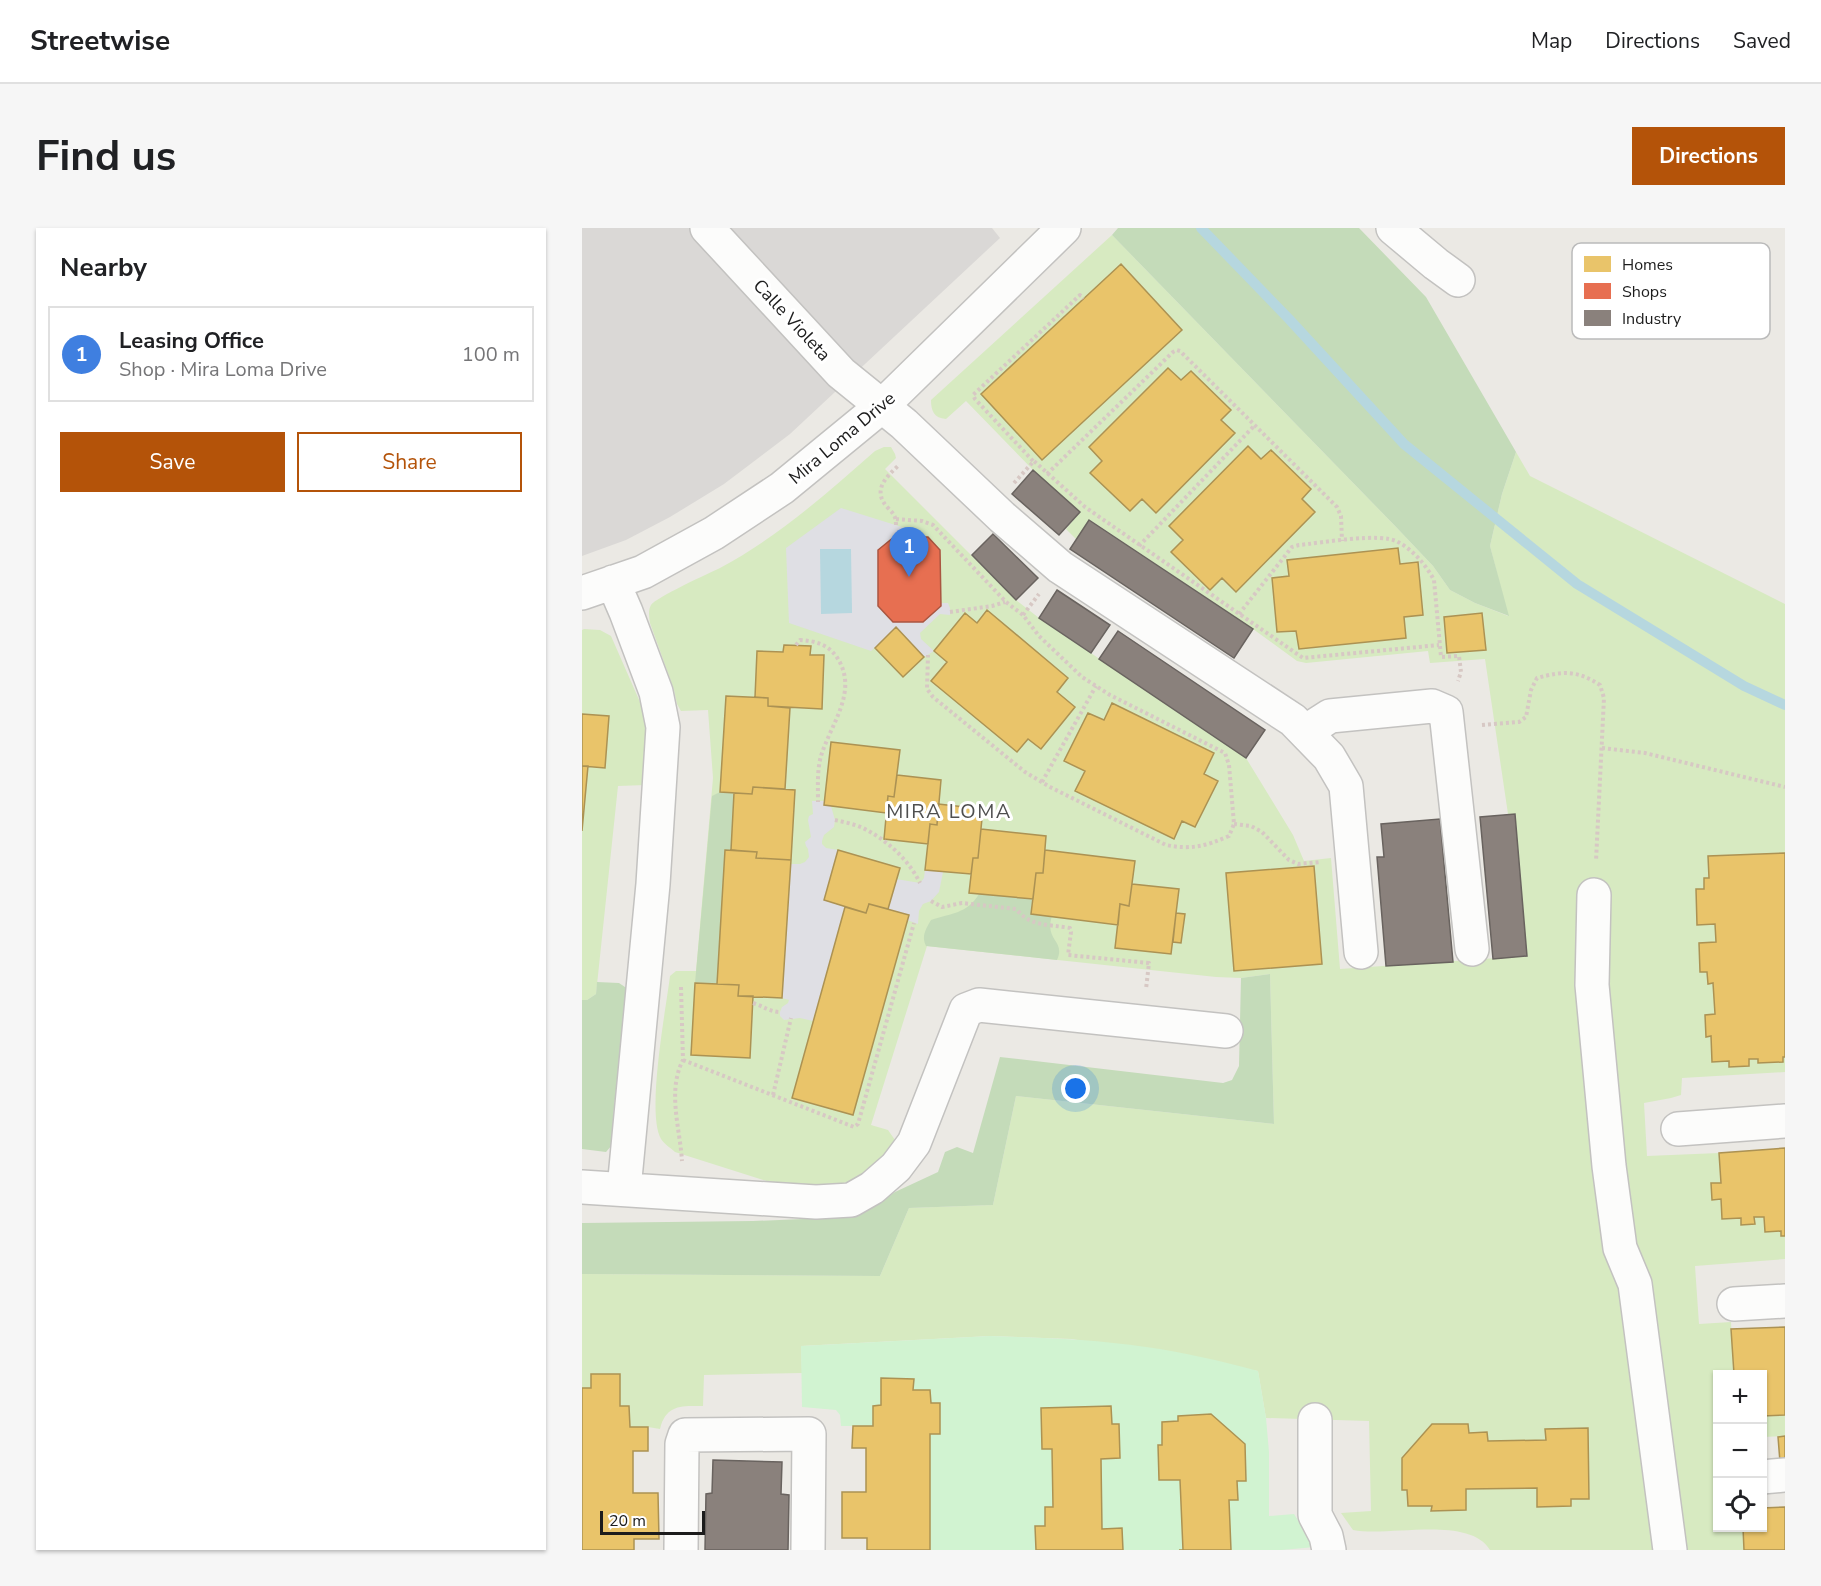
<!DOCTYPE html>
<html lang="en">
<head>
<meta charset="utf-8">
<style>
	:root { --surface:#fff; --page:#f6f6f6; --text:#202124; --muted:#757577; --line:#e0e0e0; --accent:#b45309 }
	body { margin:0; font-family:"Nunito Sans",sans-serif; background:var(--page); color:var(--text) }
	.controls { position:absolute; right:18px; bottom:18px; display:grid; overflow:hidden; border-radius:0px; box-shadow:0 2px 4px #0004 }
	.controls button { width:54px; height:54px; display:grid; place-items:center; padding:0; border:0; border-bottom:2px solid var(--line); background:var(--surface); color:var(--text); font:30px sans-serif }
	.scale { position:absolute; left:18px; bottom:15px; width:105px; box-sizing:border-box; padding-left:6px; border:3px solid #1c1c1c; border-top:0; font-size:16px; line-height:21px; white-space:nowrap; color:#1c1c1c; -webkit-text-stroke:4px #fff; paint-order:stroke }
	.you { position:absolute; left:494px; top:861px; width:21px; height:21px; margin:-15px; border:4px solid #fff; border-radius:50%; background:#1a73e8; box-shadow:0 0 0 9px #1a73e833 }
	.badge { display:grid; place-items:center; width:39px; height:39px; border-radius:50%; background:var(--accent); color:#fff; font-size:20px; font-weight:700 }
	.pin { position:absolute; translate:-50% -50px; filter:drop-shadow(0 2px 3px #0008) }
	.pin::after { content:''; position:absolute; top:32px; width:21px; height:18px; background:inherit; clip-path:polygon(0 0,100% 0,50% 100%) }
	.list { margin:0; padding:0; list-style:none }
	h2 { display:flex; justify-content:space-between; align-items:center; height:78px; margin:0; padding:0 24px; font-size:26px }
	h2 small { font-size:20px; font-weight:400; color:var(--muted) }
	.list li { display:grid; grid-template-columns:39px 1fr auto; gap:18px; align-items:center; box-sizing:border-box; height:96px; margin:0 12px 12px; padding:0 12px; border:2px solid var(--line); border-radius:0px }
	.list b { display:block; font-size:22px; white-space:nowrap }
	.list p { margin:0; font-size:20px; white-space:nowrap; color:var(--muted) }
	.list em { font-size:20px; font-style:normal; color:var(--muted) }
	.actions { display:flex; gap:12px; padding:18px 24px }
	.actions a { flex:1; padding:14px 0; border:2px solid var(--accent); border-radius:0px; text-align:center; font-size:21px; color:var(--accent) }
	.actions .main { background:var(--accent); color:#fff }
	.icon { flex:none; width:33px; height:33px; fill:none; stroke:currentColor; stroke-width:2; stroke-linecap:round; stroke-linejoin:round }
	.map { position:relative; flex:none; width:1203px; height:1322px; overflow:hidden; border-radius:0px }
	header { display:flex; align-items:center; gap:36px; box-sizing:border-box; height:84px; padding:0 30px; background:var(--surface); border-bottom:2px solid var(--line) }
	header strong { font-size:28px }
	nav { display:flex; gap:33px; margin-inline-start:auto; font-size:21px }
	.intro { display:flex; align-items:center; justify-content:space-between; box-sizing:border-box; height:144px; padding:0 36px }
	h1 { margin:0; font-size:42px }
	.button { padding:15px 27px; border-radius:0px; background:var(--accent); color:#fff; font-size:21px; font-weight:700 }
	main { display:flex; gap:36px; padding:0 36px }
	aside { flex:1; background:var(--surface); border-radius:0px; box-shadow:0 2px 4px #0004 }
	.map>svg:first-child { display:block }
	.residential { fill:#dad8d6 }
	.grass { fill:#d7eac1 }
	.forest { fill:#c4dbb9 }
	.park { fill:#d1f3d1 }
	.plaza { fill:#dfdfe4 }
	.water { fill:#b6d7df }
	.homes { fill:#e9c46a; stroke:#ac9253; stroke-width:1.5 }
	.shops { fill:#e76f51; stroke:#aa5641; stroke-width:1.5 }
	.industry { fill:#8a817c; stroke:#69635f; stroke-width:1.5 }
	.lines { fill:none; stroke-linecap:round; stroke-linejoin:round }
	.stream { stroke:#b6d7df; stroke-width:10 }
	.minor-casing { stroke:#c3c2c0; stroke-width:36 }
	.path { stroke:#d7c8c4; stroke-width:4; stroke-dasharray:3 3; stroke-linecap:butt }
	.minor { stroke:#fcfcfb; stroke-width:33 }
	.labels { text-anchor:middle; stroke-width:6; stroke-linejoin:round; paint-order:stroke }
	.street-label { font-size:18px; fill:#1c1c1c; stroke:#fff }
	.neighbourhood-label { font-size:20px; letter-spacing:1.5px; fill:#4f4f4f; stroke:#fff }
	.key { fill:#fff; stroke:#bbb; stroke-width:1.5 }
	.key-label { font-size:16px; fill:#1c1c1c }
</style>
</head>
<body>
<header>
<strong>Streetwise</strong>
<nav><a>Map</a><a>Directions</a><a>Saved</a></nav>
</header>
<div class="intro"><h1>Find us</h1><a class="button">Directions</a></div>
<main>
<aside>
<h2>Nearby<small></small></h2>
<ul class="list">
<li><span class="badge" style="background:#3f7fe0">1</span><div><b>Leasing Office</b><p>Shop · Mira Loma Drive</p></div><em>100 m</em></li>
</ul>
<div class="actions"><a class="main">Save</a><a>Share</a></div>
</aside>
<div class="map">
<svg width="1203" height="1322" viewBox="0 0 1203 1322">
	<rect width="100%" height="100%" fill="#ebe9e4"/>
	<path class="residential" d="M 0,0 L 410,0 L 418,10 L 208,206 L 142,256 L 88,289 L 44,312 L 0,328 Z"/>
	<path class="grass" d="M 530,7 L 815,300 L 851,338 L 868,362 L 893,375 L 926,388 L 908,318 L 920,266 L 934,224 L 948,248 L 1203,376 L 1203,625 L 1126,628 L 1127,650 L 1122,650 L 1122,661 L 1114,661 L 1115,696 L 1133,696 L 1134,714 L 1117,715 L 1118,744 L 1125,744 L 1126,755 L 1131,755 L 1133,786 L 1125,809 L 1129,808 L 1130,833 L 1147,833 L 1147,839 L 1166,838 L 1167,831 L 1176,831 L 1176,835 L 1200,834 L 1201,829 L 1203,829 L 1203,844 L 1100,850 L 1099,867 L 1089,870 L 1062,875 L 1065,928 L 1137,925 L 1139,955 L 1130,955 L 1139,971 L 1140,991 L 1159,990 L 1159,996 L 1173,996 L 1172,989 L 1182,989 L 1199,1003 L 1199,1008 L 1203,1008 L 1203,1031 L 1113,1038 L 1117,1096 L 1149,1094 L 1152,1146 L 1136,1146 L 1136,1300 L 1161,1300 L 1162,1322 L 908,1322 C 887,1287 808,1309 771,1302 L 759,1285 L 789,1283 L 787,1193 L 684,1190 L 676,1143 L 490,1111 L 408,1108 L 219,1118 L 220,1145 L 122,1147 L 121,1178 C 100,1178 84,1176 78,1201 L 66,1199 L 48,1199 L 47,1178 L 38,1178 L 38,1146 L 9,1146 L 9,1160 L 0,1160 L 0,1046 L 298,1048 L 327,980 L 411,977 L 434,868 L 692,896 L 688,746 L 659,750 L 634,749 L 345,718 L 289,897 L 306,902 L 313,912 L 307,928 L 291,940 L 269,953 L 236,962 L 213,962 L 93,924 C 89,920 82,916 79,911 C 64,885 84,781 88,748 L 94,743 L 114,743 L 131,550 L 126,482 L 99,483 L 95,476 L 92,462 L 68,395 C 67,389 66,382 69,377 C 73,370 127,345 138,340 C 196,309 244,266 293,223 L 302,219 L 309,219 L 313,226 L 314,230 L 303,241 L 434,372 L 457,390 L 664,530 L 711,607 L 722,633 L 749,630 L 758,741 L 945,728 L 933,586 L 926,586 L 903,431 L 848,435 L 846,423 L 724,435 L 715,433 L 671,401 L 508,292 L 494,311 L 484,301 L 498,284 L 451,242 L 384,173 L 364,191 C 352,190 349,183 349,172 Z
		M 2,401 L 18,402 L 29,408 L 65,490 L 64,557 L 36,558 L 14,766 L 5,772 L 0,772 L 0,402 Z
		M 1203,1187 L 1203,1208 L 1181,1209 L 1181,1188 Z"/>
	<path class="forest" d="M 536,0 L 777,0 L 844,69 L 934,224 L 920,266 L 908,318 L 927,388 L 893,375 L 868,362 L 851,338 L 815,300 L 530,7 Z
		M 138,564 L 152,565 L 149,622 L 135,756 L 113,755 L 130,568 Z
		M 397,666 L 451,671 L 449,685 L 470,688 C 462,713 484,712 475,732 L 344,718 C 339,708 344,701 349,692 C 369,685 385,686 397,666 Z
		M 688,746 L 692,896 L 434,868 L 411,977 L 327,980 L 298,1048 L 0,1046 L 0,995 L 171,993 L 268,989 L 291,979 L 313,964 L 356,944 L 363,924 L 375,919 L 391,925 L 418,829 L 641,855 L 650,852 L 657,838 L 659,750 Z
		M 15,754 L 37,755 L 46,761 L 32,879 L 30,917 L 24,924 L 0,921 L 0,772 L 5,772 L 14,766 Z"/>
	<path class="park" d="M 408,1108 C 460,1110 512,1111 564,1119 C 601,1124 639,1133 676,1143 L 684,1190 L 687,1224 L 687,1288 L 712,1286 L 733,1319 L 700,1322 L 348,1322 L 348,1206 L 358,1206 L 358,1175 L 349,1175 L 331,1162 L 331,1151 L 299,1150 L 299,1177 L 291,1198 L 259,1198 L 258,1187 L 254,1182 L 220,1179 L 219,1118 Z"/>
	<path class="plaza" d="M 259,280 L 323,300 L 323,309 L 312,309 L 296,322 L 296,378 L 311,394 L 341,394 L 359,378 L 359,375 L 366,375 L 368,380 L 368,387 L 358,386 L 338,405 L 339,411 L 352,423 L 342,429 L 314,400 L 289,423 L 207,395 L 204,320 Z
		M 230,573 L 242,573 L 242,577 L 249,578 L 253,592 L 252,599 L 242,607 L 240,613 L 240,616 L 244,620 L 256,622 L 242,672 L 263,679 L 231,793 L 218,790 L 202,792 L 198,788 L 198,784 L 200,779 L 206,775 L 207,772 L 200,770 L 209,636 L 218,636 L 223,634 L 227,629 L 226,621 L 224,618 L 223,614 L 229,609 L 226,592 L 227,588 L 231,586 Z
		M 343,642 L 361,644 L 357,664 L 349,673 L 341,676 L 337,683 L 336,696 L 325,692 L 306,681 L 314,651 L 338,655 L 342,650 Z"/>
	<path class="water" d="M 238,321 L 269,321 L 270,385 L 239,386 Z"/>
	<path class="homes" d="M 539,36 L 600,102 L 460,232 L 399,166 Z
		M 586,140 L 599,152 L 609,143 L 649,182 L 639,192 L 653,205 L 574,285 L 560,271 L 548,283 L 508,245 L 520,233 L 507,219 Z
		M 666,218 L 679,231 L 689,222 L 729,261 L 720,271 L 733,284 L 654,364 L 640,350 L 628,362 L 589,324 L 601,312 L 587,298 Z
		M 816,320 L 818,336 L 836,334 L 841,387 L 822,389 L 824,410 L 717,421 L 714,403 L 695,404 L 690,350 L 707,348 L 705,332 Z
		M 405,382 L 486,450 L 475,464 L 493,479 L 459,521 L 446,511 L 435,524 L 349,453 L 365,434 L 352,423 L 383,385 L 395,395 Z
		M 900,385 L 904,422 L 865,425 L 862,389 Z
		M 314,399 L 342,429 L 321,449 L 293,420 Z
		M 202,417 L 229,418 L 228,427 L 242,427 L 240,481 L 186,478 L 186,470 L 173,469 L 175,423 L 201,424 Z
		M 144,468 L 186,470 L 186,478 L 208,480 L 203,561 L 171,559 L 170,566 L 138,564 Z
		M 530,475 L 632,525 L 622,546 L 636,553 L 613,599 L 600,593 L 592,611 L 493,563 L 503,543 L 482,533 L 506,485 L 522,492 Z
		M 0,486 L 27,488 L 23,540 L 0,538 Z
		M 249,514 L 318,522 L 312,569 L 306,568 L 304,585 L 242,577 Z
		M 0,538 L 6,538 L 0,603 Z
		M 315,547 L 359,552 L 355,597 L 348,596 L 346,616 L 302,611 L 306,568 L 312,569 Z
		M 171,559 L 213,562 L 209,632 L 174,630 L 175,624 L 149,622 L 152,565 L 170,566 Z
		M 356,576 L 401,581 L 396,630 L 391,630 L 389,646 L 343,642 L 348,596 L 355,597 Z
		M 399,601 L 464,608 L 461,645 L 454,645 L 451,671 L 387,665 L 391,630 L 396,630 Z
		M 143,622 L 175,624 L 174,630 L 209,632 L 200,770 L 156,768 L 157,757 L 135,756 Z
		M 256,622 L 318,640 L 306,681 L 287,676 L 284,685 L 242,672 Z
		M 463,622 L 553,633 L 547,678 L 538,676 L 536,697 L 449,686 L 454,645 L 461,645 Z
		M 1203,625 L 1203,829 L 1201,829 L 1201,834 L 1176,835 L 1176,831 L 1167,831 L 1167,838 L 1147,839 L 1147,833 L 1130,834 L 1129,808 L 1124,809 L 1123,787 L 1133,786 L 1131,755 L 1126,756 L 1125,744 L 1118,744 L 1117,715 L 1134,714 L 1133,696 L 1115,697 L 1114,661 L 1122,661 L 1122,650 L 1127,650 L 1126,628 Z
		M 732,638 L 740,736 L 652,743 L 644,645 Z
		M 550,656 L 597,661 L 589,726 L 533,720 L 538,676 L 547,678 Z
		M 287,676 L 327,687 L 271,887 L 210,870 L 263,679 L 284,685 Z
		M 594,685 L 603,686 L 599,715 L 591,714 Z
		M 113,755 L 157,757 L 156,768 L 171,768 L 168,830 L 109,827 Z
		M 1203,920 L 1203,1008 L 1199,1008 L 1199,1003 L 1183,1004 L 1182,989 L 1172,989 L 1173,996 L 1159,997 L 1159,990 L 1140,991 L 1139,971 L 1130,972 L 1129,955 L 1139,955 L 1137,925 Z
		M 1203,1099 L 1203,1187 L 1180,1188 L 1180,1146 L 1152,1146 L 1149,1101 Z
		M 9,1146 L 38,1146 L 38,1178 L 47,1178 L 48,1199 L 66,1199 L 66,1223 L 51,1223 L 51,1265 L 76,1265 L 77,1311 L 52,1311 L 52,1322 L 0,1322 L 0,1160 L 9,1160 Z
		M 299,1150 L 332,1151 L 331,1162 L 348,1162 L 349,1175 L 358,1175 L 358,1206 L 348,1206 L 348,1322 L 285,1322 L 285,1310 L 260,1310 L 260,1264 L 284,1264 L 284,1220 L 270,1220 L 271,1198 L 291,1198 L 291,1178 L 299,1177 Z
		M 529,1178 L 530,1196 L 537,1196 L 538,1230 L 519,1231 L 520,1301 L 540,1300 L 541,1322 L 454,1322 L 453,1298 L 463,1298 L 463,1279 L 471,1279 L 470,1221 L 460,1221 L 459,1180 Z
		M 629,1186 L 663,1216 L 664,1253 L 655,1253 L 656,1272 L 647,1272 L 649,1322 L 597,1322 L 601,1322 L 598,1252 L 577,1252 L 576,1217 L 580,1217 L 580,1194 L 596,1193 L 596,1188 Z
		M 850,1196 L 886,1196 L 887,1205 L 905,1204 L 906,1213 L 964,1212 L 963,1201 L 1006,1200 L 1007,1271 L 989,1271 L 989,1278 L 955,1279 L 955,1260 L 884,1261 L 884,1282 L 849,1283 L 850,1278 L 826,1278 L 825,1262 L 820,1262 L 820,1230 Z
		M 1203,1208 L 1203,1233 L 1198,1234 L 1196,1209 Z
		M 1203,1279 L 1203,1322 L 1162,1322 L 1161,1300 L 1180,1300 L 1180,1280 Z"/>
	<path class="shops" d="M 312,309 L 346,309 L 358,322 L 359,378 L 341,394 L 311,394 L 296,378 L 296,322 Z"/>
	<path class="industry" d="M 451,242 L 498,284 L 477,307 L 430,266 Z
		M 507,292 L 671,401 L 652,430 L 488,321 Z
		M 411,306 L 456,350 L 434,372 L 390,327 Z
		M 475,362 L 528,397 L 509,425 L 457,390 Z
		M 536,403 L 683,502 L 664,530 L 517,431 Z
		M 933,586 L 945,728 L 911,731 L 898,589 Z
		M 858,591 L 871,734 L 804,738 L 795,629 L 802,629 L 799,596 Z
		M 131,1232 L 200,1234 L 199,1266 L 207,1267 L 206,1322 L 123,1322 L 124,1266 L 130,1265 Z"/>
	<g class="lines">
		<path class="stream" d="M 619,0 L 707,91 L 822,216 L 995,356 L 1162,458 L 1203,477"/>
		<g class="minor-casing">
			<path id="minor" d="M 125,0 L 259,145 L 322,196 L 420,289 L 478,339 L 711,492 L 747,529 L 764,558 L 779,724
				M 811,0 L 854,36 L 876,52
				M 31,354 L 44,384 L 74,464 L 81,499 L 71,656 L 42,961
				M 0,365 L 61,344 L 132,305 L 200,260 L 300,178 L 482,0
				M 723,504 L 748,488 L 850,478 L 864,484 L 890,721
				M 1012,667 L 1010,757 L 1027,938 L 1038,1020 L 1053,1056 L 1088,1322
				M 1096,901 L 1203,893
				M 0,959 L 234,974 L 269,972 L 290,960 L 314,939 L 332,915 L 384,782 L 397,777 L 644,803
				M 1152,1076 L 1203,1073
				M 733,1192 L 733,1287 L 744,1308 L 747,1322
				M 1180,1249 L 1203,1247
				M 99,1322 L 100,1216 L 103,1207 L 227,1206 L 226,1322"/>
		</g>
		<path class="path" d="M 451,233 L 393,171 L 391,167 L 498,67 L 501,71
			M 465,246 L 591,124 L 595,122 L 598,123 L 755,279 L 759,288 L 760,313
			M 432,255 L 452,233 L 503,279 L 721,430 L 857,417
			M 314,291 L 340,293 L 351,297 L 424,374 L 441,387 L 457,408 L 500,449 L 528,467 L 643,525 L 647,537 L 652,596 L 647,608 C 624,618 609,622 584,617 L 468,559 L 443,544 L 351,469 L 345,461 L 346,427
			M 314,297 C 314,289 312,286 306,280 C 290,263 303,250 316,238
			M 557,318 L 673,197
			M 368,384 L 410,378 L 423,374
			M 657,386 L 710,319 L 717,317 C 739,315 799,304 816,314 C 831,322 844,337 852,352 L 859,429 L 877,428 L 879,444 L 876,453
			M 441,387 L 457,366
			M 214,417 L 218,412 C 233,413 245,416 254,428 C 278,462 249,495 239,528 C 235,542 236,558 236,574
			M 900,497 L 937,494 L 944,489 L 949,462 L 955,450 C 981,443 995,442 1018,457 L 1022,470 L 1014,633
			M 1020,520 L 1063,525 L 1203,559
			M 460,554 L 514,458
			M 253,592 C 262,594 272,596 281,600 C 305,612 326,631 338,655
			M 652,596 L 669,598 L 680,604 L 707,632 L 716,636 L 738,634
			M 349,673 L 360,679 L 380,675 L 434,681 C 449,699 466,696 488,700 L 489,704 L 486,727 L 567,735 L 564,761
			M 99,759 L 101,832 C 85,863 98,900 100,933
			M 171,775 C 181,778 188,784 198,784
			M 101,832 L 272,899 L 276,896 L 332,695
			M 191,867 L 209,790"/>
		<use href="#minor" class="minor"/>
	</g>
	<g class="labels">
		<g class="street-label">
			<text transform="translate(210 92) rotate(47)" y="6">Calle Violeta</text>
			<text transform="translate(260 210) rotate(-40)" y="6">Mira Loma Drive</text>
		</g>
		<g class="neighbourhood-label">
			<text x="367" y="590">MIRA LOMA</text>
		</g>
	</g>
	<rect x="990" y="15" width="198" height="96" rx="9" class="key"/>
	<rect x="1002" y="28" width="27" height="16" fill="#e9c46a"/>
	<rect x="1002" y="55" width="27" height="16" fill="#e76f51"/>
	<rect x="1002" y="82" width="27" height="16" fill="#8a817c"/>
	<g class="key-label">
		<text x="1040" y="42">Homes</text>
		<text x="1040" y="69">Shops</text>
		<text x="1040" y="96">Industry</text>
	</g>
</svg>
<div class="controls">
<button>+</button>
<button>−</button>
<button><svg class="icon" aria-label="locate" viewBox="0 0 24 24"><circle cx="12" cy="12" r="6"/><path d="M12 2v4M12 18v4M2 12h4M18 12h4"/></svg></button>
</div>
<div class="scale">20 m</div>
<div class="you"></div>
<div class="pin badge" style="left:327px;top:349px;background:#3f7fe0">1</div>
</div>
</main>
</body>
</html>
